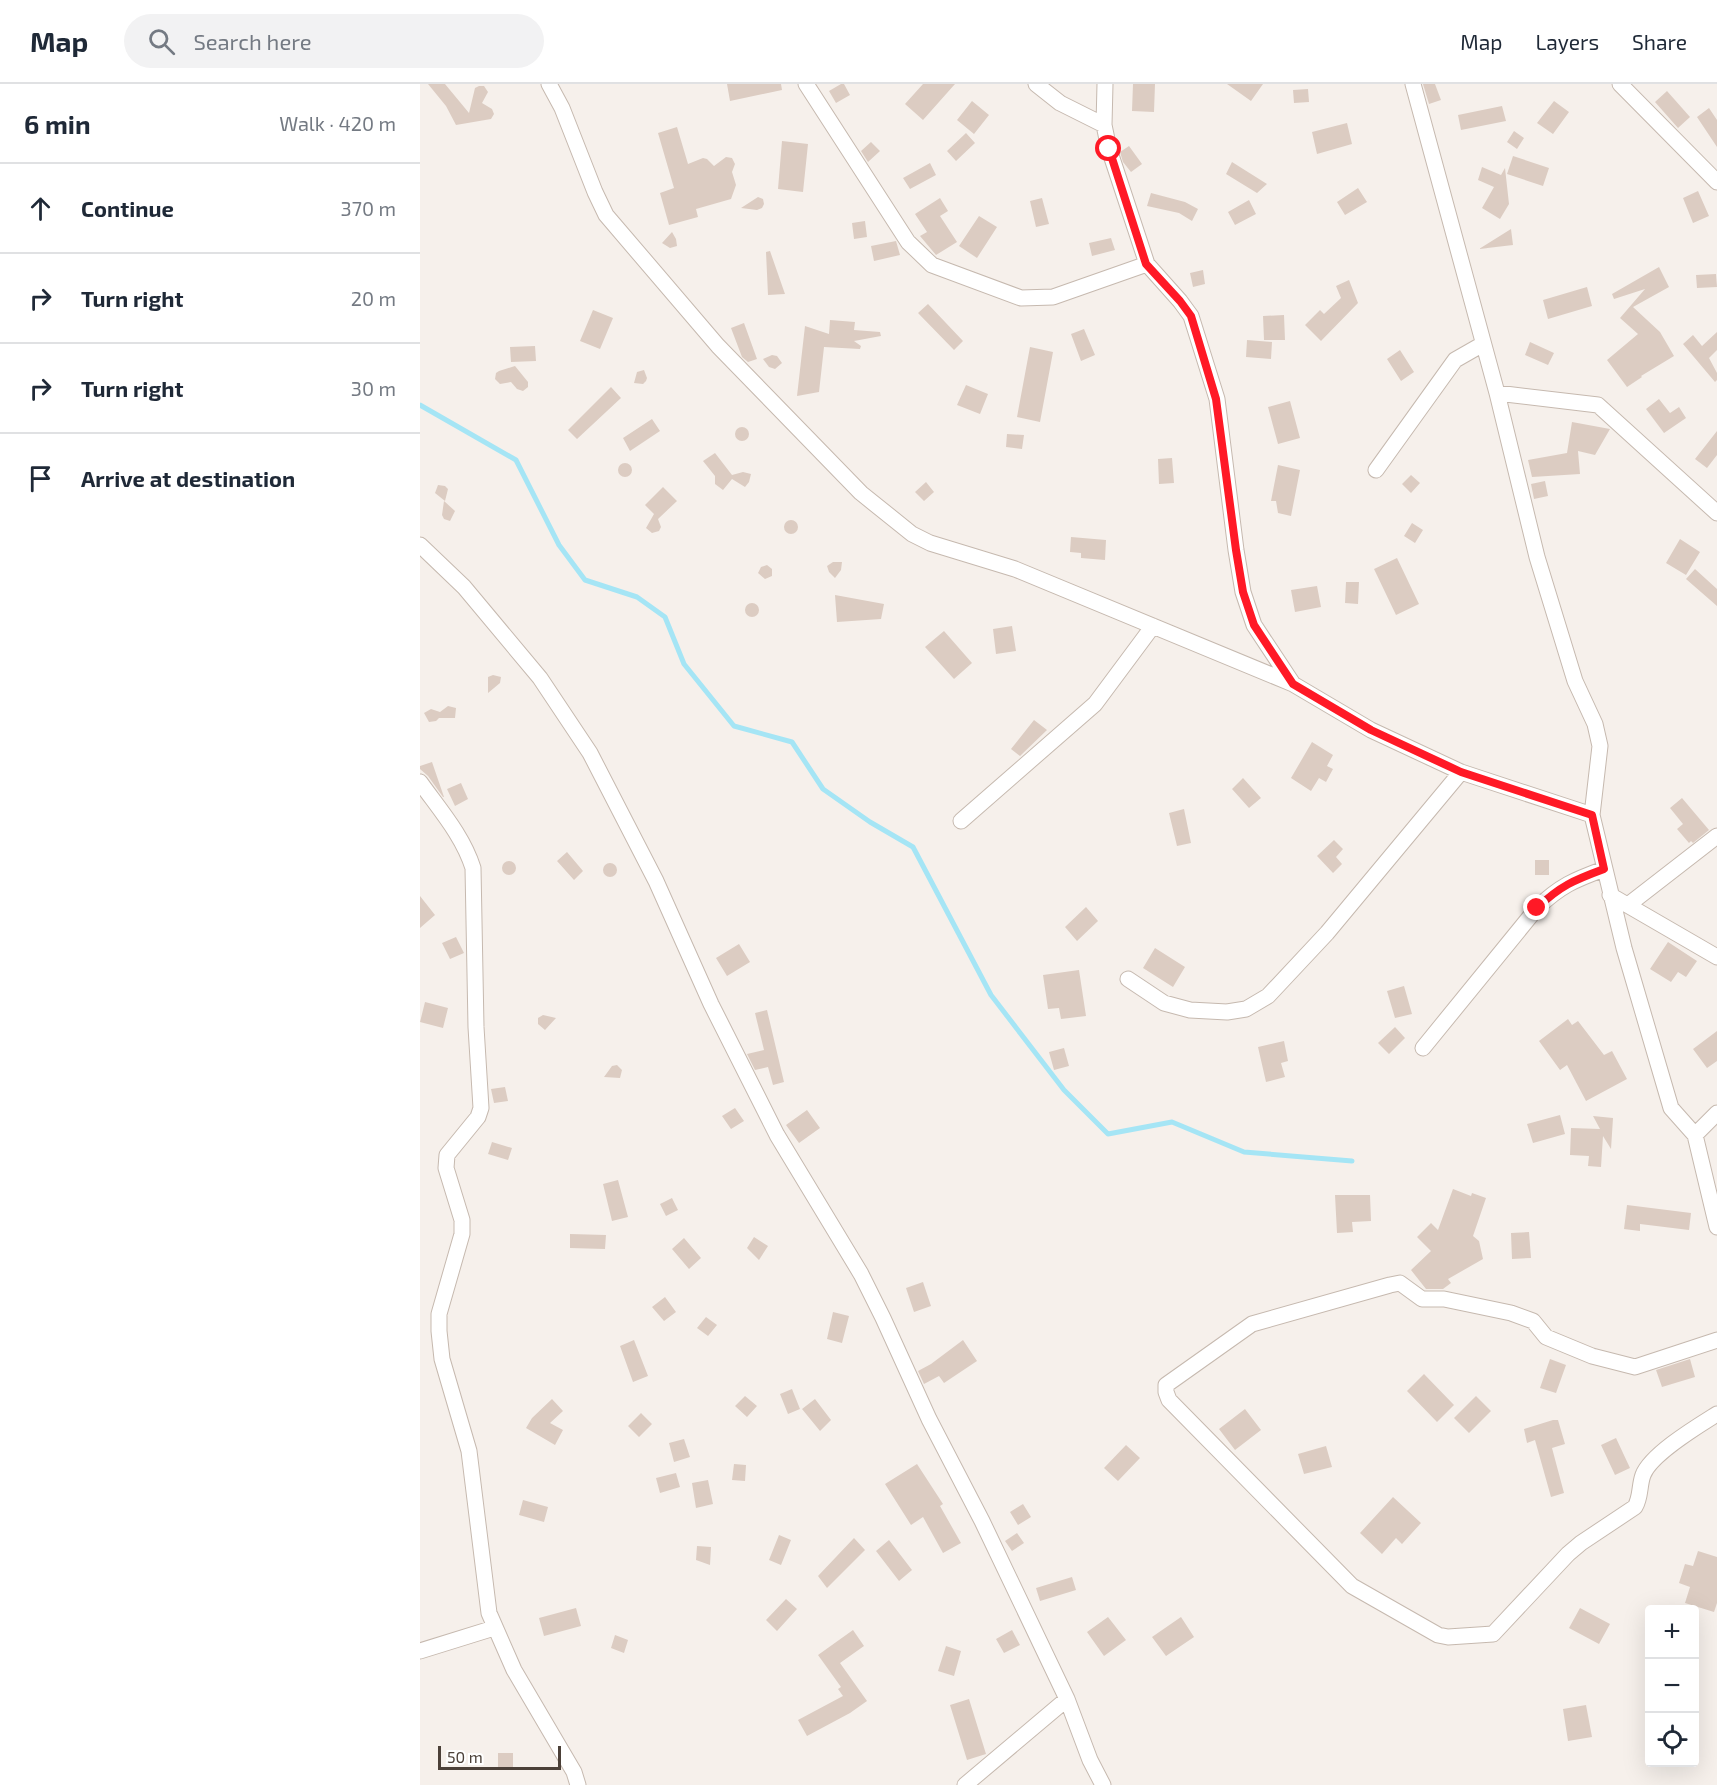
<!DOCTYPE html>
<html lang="en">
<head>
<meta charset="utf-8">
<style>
	:root { --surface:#fff; --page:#f2f2f3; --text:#1f2937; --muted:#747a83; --line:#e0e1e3 }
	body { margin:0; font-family:"Exo 2",sans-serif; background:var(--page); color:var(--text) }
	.controls { position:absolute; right:18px; bottom:18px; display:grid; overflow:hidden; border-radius:6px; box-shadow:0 6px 24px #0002 }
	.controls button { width:54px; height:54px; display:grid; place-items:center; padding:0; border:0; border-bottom:2px solid var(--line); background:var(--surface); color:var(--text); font:30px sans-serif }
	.scale { position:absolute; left:18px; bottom:15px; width:123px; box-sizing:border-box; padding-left:6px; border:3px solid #4b4038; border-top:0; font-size:16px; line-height:21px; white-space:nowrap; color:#4b4038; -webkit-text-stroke:4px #fff; paint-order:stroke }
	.stop { position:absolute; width:18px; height:18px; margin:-14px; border:4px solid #ff1926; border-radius:50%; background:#fff }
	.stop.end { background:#ff1926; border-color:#fff; box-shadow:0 2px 6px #0008 }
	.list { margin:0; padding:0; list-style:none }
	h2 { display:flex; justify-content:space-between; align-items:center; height:78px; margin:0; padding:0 24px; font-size:26px }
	h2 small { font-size:20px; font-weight:400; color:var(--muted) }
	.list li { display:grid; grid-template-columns:39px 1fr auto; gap:18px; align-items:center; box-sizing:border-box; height:90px; padding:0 24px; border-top:2px solid var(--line) }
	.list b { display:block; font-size:22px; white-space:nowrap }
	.list em { font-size:20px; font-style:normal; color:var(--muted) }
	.icon { flex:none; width:33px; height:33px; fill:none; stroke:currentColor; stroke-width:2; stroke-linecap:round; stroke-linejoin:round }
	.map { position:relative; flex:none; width:1297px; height:1701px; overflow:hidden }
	header { display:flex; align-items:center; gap:36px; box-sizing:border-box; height:84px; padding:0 30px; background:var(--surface); border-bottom:2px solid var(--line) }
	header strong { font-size:28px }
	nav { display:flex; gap:33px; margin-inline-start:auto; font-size:21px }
	.search { width:420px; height:54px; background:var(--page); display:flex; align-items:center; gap:15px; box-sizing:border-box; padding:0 21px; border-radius:33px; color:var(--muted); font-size:22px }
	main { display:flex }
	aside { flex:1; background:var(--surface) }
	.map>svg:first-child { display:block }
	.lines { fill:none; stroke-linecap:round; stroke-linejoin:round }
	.stream { stroke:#a5e5f5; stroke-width:5 }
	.building { fill:#dcccc2 }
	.minor-casing { stroke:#c6b9af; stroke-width:17 }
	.minor { stroke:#fff; stroke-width:15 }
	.route { stroke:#ff1926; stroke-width:8 }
</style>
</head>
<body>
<header>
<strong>Map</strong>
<div class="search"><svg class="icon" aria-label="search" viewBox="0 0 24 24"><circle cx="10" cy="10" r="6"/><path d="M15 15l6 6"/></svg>Search here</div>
<nav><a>Map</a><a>Layers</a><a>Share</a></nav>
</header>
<main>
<aside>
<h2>6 min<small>Walk · 420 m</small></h2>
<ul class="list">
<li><svg class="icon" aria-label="ahead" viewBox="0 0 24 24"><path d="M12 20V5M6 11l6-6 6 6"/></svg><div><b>Continue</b></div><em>370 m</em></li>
<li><svg class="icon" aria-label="right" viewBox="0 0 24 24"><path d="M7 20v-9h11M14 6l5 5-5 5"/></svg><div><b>Turn right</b></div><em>20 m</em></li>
<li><svg class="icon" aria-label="right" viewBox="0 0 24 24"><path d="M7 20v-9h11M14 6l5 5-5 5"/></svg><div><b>Turn right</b></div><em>30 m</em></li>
<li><svg class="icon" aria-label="arrive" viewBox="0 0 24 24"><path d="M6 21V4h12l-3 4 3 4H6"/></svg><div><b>Arrive at destination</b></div></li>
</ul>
</aside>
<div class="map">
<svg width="1297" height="1701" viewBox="0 0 1297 1701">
	<rect width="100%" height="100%" fill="#f6f0eb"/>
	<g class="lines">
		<path class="stream" d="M 0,321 L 96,376 L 139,461 L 165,496 L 217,513 L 245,533 L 264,580 L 314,642 L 372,658 L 403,705 L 450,738 L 493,763 L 571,911 L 644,1006 L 688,1050 L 752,1038 L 824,1068 L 932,1077"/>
	</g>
	<path class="building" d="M 8,0 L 25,0 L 49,29 L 55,4 L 59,2 L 64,2 L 68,8 L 62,19 L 72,25 L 74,30 L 71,35 L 36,41 L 26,22 Z
		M 307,0 L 361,0 L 362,6 L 310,17 Z
		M 421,0 L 424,0 L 430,11 L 416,19 L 409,7 Z
		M 503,0 L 535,0 L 503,36 L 485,20 Z
		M 713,0 L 735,0 L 734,28 L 712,27 Z
		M 807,0 L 843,0 L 831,17 Z
		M 1003,0 L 1015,0 L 1021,16 L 1009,20 Z
		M 888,5 L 889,18 L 874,19 L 873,6 Z
		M 1247,7 L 1270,33 L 1258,44 L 1235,18 Z
		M 552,17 L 569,31 L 554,50 L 537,36 Z
		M 1134,17 L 1149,28 L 1133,50 L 1117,39 Z
		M 1082,22 L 1086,37 L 1041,46 L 1038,31 Z
		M 1289,24 L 1297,36 L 1297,63 L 1277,33 Z
		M 927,39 L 932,60 L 897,70 L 892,48 Z
		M 257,43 L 268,80 L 283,74 L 287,75 L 294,82 L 306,73 L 312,74 L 315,80 L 312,88 L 316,101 L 311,115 L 276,125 L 278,133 L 249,141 L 240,109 L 254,104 L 238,49 Z
		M 1094,47 L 1104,54 L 1097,65 L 1087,58 Z
		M 546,49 L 555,59 L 536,77 L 527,67 Z
		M 362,57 L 388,60 L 383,108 L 358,105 Z
		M 451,58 L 460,67 L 448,78 L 441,67 Z
		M 709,62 L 722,80 L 711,88 L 703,78 L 700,68 Z
		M 1093,72 L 1129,84 L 1123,102 L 1087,90 Z
		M 812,78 L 847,100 L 837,109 L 806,90 Z
		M 510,79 L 516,91 L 490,105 L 483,94 Z
		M 1062,83 L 1081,91 L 1085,84 L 1089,120 L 1080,135 L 1062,124 L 1074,103 L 1058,96 Z
		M 938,104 L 947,118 L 925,131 L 917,118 Z
		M 1278,107 L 1289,132 L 1273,139 L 1263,114 Z
		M 731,109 L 765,118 L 778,125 L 772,137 L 759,129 L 727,122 Z
		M 338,113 L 343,115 L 344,120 L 342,124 L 337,126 L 321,124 Z
		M 520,114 L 528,127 L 520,132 L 537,158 L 516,171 L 500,152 L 507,148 L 495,130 Z
		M 622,114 L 629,140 L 616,143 L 610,117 Z
		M 829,116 L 836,130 L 815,141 L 808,128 Z
		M 559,132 L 577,143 L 557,174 L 539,162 Z
		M 445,137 L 447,153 L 434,155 L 432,139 Z
		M 1091,145 L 1093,161 L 1059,165 Z
		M 252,148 L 256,155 L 257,162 L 250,164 L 242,159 Z
		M 691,154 L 695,166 L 672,172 L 669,159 Z
		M 476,157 L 480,171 L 454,177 L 451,162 Z
		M 350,167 L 365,210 L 348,211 L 346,168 Z
		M 1239,183 L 1249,203 L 1213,223 L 1240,248 L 1254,272 L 1221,292 L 1222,293 L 1207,303 L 1187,276 L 1218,250 L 1200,234 L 1225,205 L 1194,215 L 1192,210 Z
		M 783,186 L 785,200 L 773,203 L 770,189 Z
		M 1296,190 L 1297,203 L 1277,204 L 1276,191 Z
		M 929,196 L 938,219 L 901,257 L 885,241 L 900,226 L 904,230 L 921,214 L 916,202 Z
		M 1167,203 L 1172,222 L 1128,235 L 1123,216 Z
		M 508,220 L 543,257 L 534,266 L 498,229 Z
		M 173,226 L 193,234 L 180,265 L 160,257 Z
		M 864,231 L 865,256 L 844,256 L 843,232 Z
		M 410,236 L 435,238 L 434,246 L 460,248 L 461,252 L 434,257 L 441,262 L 440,265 L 404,263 L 399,308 L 377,312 L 385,242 L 409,250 Z
		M 324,239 L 337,275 L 328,278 L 322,273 L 311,244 Z
		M 664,245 L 675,271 L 661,277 L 651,250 Z
		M 1297,248 L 1297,266 L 1289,274 L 1297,289 L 1297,296 L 1295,298 L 1263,260 L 1273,251 L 1282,262 Z
		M 827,256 L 852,258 L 851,275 L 826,273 Z
		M 1110,258 L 1134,269 L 1128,281 L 1105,271 Z
		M 115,262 L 116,277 L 91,278 L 90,263 Z
		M 610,263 L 633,268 L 620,338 L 597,333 Z
		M 980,266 L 994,288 L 981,297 L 967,275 Z
		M 352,271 L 357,272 L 362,279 L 355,285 L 349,283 L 343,275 Z
		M 95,282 L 108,298 L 108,303 L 103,307 L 97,305 L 91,298 L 80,300 L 75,295 L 76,289 L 79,287 Z
		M 224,286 L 227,294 L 226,297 L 223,300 L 214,299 L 217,288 Z
		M 546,301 L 568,310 L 560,330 L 537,321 Z
		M 191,303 L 201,314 L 157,355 L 148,346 Z
		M 1239,315 L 1250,329 L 1259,323 L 1266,334 L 1244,349 L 1226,325 Z
		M 870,317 L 880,354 L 858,360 L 848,323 Z
		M 232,335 L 240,347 L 210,367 L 203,354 Z
		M 1152,338 L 1190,345 L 1175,371 L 1158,367 L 1160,390 L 1112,393 L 1108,376 L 1147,369 Z
		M315 350a7 7 0 1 1 14 0a7 7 0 1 1-14 0Z
		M 1297,347 L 1297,371 L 1287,384 L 1275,375 Z
		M 587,350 L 604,351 L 602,365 L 586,363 Z
		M 295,369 L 312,391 L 323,388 L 331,390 L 329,398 L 325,403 L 312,395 L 303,406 L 295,400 L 295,392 L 283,377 Z
		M 752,374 L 754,399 L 739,400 L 738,375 Z
		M198 386a7 7 0 1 1 14 0a7 7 0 1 1-14 0Z
		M 858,381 L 880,386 L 871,432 L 858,429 L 856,417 L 851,417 Z
		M 991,391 L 1000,399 L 991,409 L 982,400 Z
		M 1125,397 L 1128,412 L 1114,415 L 1111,400 Z
		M 506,398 L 514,408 L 504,417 L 495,408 Z
		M 18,401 L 25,402 L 28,405 L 25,417 L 15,409 Z
		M 243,403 L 257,417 L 238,435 L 241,443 L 239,447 L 232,449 L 226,444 L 234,430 L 225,421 Z
		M 24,417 L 35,427 L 30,437 L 24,435 L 22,431 Z
		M364 443a7 7 0 1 1 14 0a7 7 0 1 1-14 0Z
		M 992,439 L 1003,446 L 995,459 L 984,452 Z
		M 651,453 L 686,456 L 685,476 L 661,474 L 661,469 L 650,468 Z
		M 1260,455 L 1280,468 L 1266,491 L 1246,479 Z
		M 977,474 L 999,520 L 976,531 L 954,485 Z
		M 422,478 L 421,486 L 415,494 L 409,488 L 407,482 L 413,478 Z
		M 347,481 L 352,485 L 352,492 L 345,495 L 338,489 L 341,483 Z
		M 1275,485 L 1297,505 L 1297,522 L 1266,495 Z
		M 926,498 L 939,498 L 938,520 L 925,519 Z
		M 897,502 L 901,523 L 875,528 L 871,506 Z
		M 415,511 L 464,520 L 461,535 L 417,538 Z
		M325 526a7 7 0 1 1 14 0a7 7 0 1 1-14 0Z
		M 592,542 L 596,567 L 576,570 L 573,545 Z
		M 524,547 L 552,579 L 534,595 L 505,563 Z
		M 73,591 L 81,593 L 80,599 L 68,609 L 68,593 Z
		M 28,622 L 36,624 L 35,634 L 19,634 L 16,637 L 9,638 L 4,629 L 11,625 L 20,628 Z
		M 614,636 L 627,646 L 600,672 L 591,665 Z
		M 892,658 L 913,671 L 907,682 L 913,685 L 906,698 L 899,694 L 891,707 L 871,694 Z
		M 12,678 L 24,713 L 23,713 L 8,692 L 0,685 L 0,682 Z
		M 823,694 L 841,714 L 829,724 L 812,705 Z
		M 41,699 L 48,715 L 35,722 L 27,705 Z
		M 1262,714 L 1289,746 L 1273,759 L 1271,757 L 1269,759 L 1257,745 L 1263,740 L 1250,724 Z
		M 764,725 L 771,759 L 757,762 L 749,729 Z
		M 914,756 L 923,765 L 916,773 L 922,780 L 913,789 L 897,772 Z
		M 147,768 L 163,787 L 154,796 L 137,777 Z
		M 1115,776 L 1129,776 L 1129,791 L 1115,791 Z
		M82 784a7 7 0 1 1 14 0a7 7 0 1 1-14 0Z
		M183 786a7 7 0 1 1 14 0a7 7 0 1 1-14 0Z
		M 0,812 L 15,831 L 0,844 Z
		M 666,823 L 678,837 L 657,857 L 645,843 Z
		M 36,853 L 44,869 L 30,875 L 22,859 Z
		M 1248,858 L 1277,877 L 1266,893 L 1258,888 L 1251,898 L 1230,885 Z
		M 319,860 L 330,878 L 307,892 L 296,874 Z
		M 735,864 L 765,883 L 753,903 L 723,884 Z
		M 659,886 L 666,932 L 641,935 L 639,924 L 628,925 L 623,891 Z
		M 984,902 L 992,930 L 975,934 L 967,907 Z
		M 5,918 L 28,924 L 23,944 L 0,938 Z
		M 347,926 L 364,998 L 353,1001 L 348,983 L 335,986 L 327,970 L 344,966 L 335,929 Z
		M 123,931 L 136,934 L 125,946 L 118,940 L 118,934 Z
		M 1148,935 L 1152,941 L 1158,937 L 1184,971 L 1192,967 L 1207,995 L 1166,1017 L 1147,981 L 1140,986 L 1119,957 Z
		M 975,943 L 985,954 L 969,970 L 958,959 Z
		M 1297,947 L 1297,977 L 1287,984 L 1273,965 Z
		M 864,957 L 868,977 L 861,979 L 865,993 L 846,998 L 838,963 Z
		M 644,964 L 649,982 L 634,986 L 629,968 Z
		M 197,981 L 202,986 L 200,994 L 184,993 L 192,982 Z
		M 85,1003 L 88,1017 L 74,1019 L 71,1005 Z
		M 315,1024 L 324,1037 L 311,1045 L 302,1032 Z
		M 387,1026 L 400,1044 L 379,1059 L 366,1041 Z
		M 1140,1031 L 1145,1050 L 1113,1059 L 1107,1040 Z
		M 1173,1032 L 1193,1034 L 1191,1065 L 1183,1052 L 1181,1083 L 1168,1082 L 1169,1072 L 1150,1071 L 1151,1044 L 1180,1045 Z
		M 72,1058 L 92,1064 L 88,1076 L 68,1070 Z
		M 198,1096 L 208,1133 L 192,1137 L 183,1100 Z
		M 1033,1105 L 1051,1112 L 1052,1109 L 1066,1114 L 1053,1152 L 1059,1157 L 1063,1175 L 1028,1195 L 1031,1199 L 1023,1205 L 1006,1205 L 991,1186 L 1011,1167 L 997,1153 L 1011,1139 L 1018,1146 Z
		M 915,1111 L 950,1111 L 951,1137 L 932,1138 L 933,1148 L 917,1149 Z
		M 252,1114 L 258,1126 L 246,1132 L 240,1120 Z
		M 1207,1121 L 1271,1129 L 1269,1146 L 1220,1140 L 1220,1147 L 1204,1145 Z
		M 1109,1148 L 1111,1174 L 1092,1175 L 1091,1149 Z
		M 150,1150 L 186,1151 L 185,1165 L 150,1164 Z
		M 334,1153 L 348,1162 L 339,1176 L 327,1164 Z
		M 264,1154 L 281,1174 L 269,1185 L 252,1165 Z
		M 503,1198 L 511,1222 L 494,1228 L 486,1204 Z
		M 245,1213 L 256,1228 L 244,1237 L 232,1223 Z
		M 413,1228 L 429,1232 L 422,1259 L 407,1255 Z
		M 286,1233 L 297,1241 L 288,1252 L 277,1244 Z
		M 214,1256 L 228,1292 L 213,1298 L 200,1262 Z
		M 543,1256 L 557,1277 L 524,1299 L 519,1292 L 504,1300 L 498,1287 L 511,1280 Z
		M 1130,1275 L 1146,1281 L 1136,1309 L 1120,1304 Z
		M 1270,1275 L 1275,1293 L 1242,1303 L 1236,1286 Z
		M 1004,1290 L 1034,1321 L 1017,1338 L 987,1307 Z
		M 372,1305 L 380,1325 L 368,1330 L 360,1310 Z
		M 325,1312 L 337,1322 L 327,1333 L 315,1322 Z
		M 1056,1312 L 1071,1327 L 1049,1349 L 1034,1334 Z
		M 132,1315 L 143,1327 L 130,1339 L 143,1346 L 135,1361 L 106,1344 L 112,1334 Z
		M 395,1315 L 411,1336 L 400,1347 L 382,1325 Z
		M 825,1325 L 841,1346 L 815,1366 L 799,1345 Z
		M 221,1329 L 232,1340 L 219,1353 L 208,1342 Z
		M 1133,1336 L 1138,1336 L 1145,1360 L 1132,1364 L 1144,1409 L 1131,1413 L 1115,1356 L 1107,1359 L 1104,1345 Z
		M 1196,1354 L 1210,1384 L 1195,1391 L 1181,1361 Z
		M 264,1355 L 270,1373 L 254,1378 L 249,1359 Z
		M 706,1361 L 720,1374 L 698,1397 L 684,1384 Z
		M 906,1362 L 912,1383 L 884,1390 L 878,1370 Z
		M 314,1380 L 326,1381 L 325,1397 L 312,1396 Z
		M 497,1380 L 523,1420 L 520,1422 L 541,1459 L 523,1469 L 503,1433 L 491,1441 L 465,1400 Z
		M 256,1389 L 260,1403 L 240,1409 L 236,1394 Z
		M 288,1396 L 293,1420 L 276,1424 L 272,1399 Z
		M 973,1413 L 1001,1439 L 982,1460 L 976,1454 L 962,1470 L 940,1449 Z
		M 103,1416 L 128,1423 L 124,1438 L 99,1431 Z
		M 603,1420 L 611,1433 L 598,1441 L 590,1428 Z
		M 597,1449 L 604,1459 L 592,1467 L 585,1457 Z
		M 359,1451 L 371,1456 L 361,1481 L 349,1476 Z
		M 434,1454 L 445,1466 L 407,1504 L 398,1492 Z
		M 469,1456 L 492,1486 L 479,1497 L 456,1467 Z
		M 277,1462 L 291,1463 L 290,1481 L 276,1476 Z
		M 1278,1467 L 1297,1473 L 1297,1519 L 1294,1528 L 1265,1519 L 1270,1503 L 1259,1499 L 1265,1480 L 1273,1482 Z
		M 652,1493 L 656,1506 L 620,1517 L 616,1504 Z
		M 366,1515 L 377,1525 L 357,1547 L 346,1536 Z
		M 156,1524 L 161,1542 L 124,1552 L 119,1534 Z
		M 1160,1524 L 1190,1540 L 1179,1560 L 1149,1544 Z
		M 688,1533 L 706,1556 L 684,1572 L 667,1548 Z
		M 761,1533 L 774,1553 L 746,1572 L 732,1553 Z
		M 433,1546 L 444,1562 L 420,1579 L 447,1617 L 430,1629 L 387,1652 L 378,1636 L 423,1612 L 418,1605 L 421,1603 L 398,1571 Z
		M 592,1546 L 600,1561 L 584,1569 L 576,1555 Z
		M 195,1551 L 208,1556 L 204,1569 L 191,1564 Z
		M 526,1562 L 541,1567 L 534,1592 L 518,1587 Z
		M 549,1615 L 566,1670 L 547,1676 L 530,1621 Z
		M 1166,1621 L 1172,1653 L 1148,1657 L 1143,1625 Z
		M 78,1669 L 93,1669 L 93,1683 L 78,1683 Z"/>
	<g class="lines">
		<g class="minor-casing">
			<path id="minor" d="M 129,0 L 142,24 L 175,108 L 186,131 L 298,262 L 441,409 L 492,450 L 510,459 L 595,485 L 873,600 L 951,646 L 1041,688 L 1172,731 L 1204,864 L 1251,1024 L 1275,1051 L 1297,1143
				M 386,0 L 488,158 L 512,181 L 601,214 L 633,213 L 727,180
				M 616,0 L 640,19 L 684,41
				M 685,0 L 684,41 L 689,65 L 727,180 L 760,217 L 771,232 L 797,315 L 816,466 L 823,508 L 834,541 L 873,600
				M 993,0 L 1077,309 L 1117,473 L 1155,597 L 1175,640 L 1180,662 L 1172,731
				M 1200,0 L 1297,98
				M 1077,309 L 1178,321 L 1297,429
				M 956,386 L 1035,276 L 1063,260
				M 0,461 L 44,503 L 120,594 L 170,669 L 236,797 L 291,920 L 357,1051 L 441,1190 L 463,1234 L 509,1335 L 562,1437 L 647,1615 L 670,1676 L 683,1701
				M 0,698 C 20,726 43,752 53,784 L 56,943 L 61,1024 L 58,1033 L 27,1071 L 26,1084 L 42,1136 L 42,1150 L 19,1230 L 19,1247 L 22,1275 L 49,1367 L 69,1529 L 94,1586 L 154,1688 L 158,1701
				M 541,737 L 675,620 L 733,542
				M 1190,811 L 1297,873
				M 1208,821 L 1297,752
				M 708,895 L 744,919 L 770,926 L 807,928 L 826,925 L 848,912 L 907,849 L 1041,688
				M 1003,964 L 1117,824 C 1140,802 1154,796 1184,785
				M 1275,1051 L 1297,1029
				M 1297,1256 L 1215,1283 L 1172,1272 L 1126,1253 L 1113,1237 L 1091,1229 L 1024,1215 L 1002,1215 L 980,1199 L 970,1201 L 832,1240 L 746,1301 L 746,1308 L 749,1316 L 932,1502 L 1018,1551 L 1028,1553 L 1073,1550 L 1148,1470 L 1161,1459 L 1215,1423 C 1221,1413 1219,1402 1223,1391 C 1231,1370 1278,1342 1297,1330
				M 0,1567 L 74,1544
				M 545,1701 L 647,1615"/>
		</g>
		<use href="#minor" class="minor"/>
	</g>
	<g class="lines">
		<path class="route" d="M 689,65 L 726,180 L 760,217 L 771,232 L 796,315 L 816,466 L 823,508 L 834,541 L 873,600 L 951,646 L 1041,688 L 1172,731 L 1184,785 C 1154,796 1140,802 1117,824"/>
	</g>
</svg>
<div class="controls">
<button>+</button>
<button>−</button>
<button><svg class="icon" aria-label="locate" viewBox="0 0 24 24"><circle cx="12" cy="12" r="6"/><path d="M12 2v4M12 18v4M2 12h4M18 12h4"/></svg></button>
</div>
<div class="scale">50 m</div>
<div class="stop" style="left:689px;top:65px"></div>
<div class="stop end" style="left:1117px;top:824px"></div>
</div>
</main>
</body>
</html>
